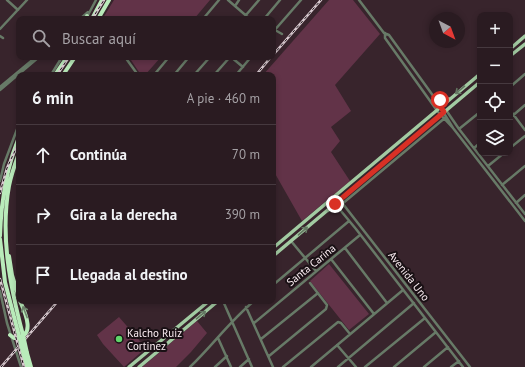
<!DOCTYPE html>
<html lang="es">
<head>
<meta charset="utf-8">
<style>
	:root { --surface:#2a1b21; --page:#32242a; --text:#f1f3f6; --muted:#a5a1a5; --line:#46393f }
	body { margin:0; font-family:"PT Sans",sans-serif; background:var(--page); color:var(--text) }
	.controls { position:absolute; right:12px; top:12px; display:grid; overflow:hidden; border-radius:8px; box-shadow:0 2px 6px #0003 }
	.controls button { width:36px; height:36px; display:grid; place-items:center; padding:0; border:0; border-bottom:1px solid var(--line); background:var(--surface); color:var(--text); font:20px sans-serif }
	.compass { position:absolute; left:429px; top:12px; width:36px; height:36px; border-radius:50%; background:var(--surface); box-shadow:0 2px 6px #0003; rotate:139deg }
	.stop { position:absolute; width:12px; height:12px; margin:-9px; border:3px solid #d93025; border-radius:50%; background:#fff }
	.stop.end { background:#d93025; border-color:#fff; box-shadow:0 1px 4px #0008 }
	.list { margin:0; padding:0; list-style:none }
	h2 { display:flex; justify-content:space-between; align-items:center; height:52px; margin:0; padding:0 16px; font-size:17px }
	h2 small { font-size:13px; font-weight:400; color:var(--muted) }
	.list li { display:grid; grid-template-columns:26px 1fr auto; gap:12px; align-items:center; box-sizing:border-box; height:60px; padding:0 16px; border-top:1px solid var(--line) }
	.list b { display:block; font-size:15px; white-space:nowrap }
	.list em { font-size:13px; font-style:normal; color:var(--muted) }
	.icon { flex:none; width:22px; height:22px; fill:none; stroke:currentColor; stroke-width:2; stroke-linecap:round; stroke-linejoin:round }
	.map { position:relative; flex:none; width:525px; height:367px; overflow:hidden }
	.search { position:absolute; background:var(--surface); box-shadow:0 2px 6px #0003; left:16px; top:16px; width:260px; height:44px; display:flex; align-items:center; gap:10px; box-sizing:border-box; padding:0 14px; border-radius:8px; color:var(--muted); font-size:15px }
	.panel { position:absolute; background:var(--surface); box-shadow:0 2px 6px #0003; left:16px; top:72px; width:260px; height:232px; border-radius:8px }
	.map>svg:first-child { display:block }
	.green { fill:#623348 }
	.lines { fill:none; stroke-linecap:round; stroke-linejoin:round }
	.minor { stroke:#677a67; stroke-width:2.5 }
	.major { stroke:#a2cba2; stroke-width:3.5 }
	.highway { stroke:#b9ebba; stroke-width:4 }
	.rail-casing { stroke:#d8c9cf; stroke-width:2.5 }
	.rail { stroke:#191014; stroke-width:1; stroke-dasharray:3; stroke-linecap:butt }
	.highway-bridge { stroke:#b9ebba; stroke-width:4 }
	.oneway { stroke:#647762 }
	.oneway2 { stroke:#71886f }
	.route { stroke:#d93025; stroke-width:5 }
	.poi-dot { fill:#60d56a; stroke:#191014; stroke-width:1.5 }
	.labels { text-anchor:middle; stroke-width:4; stroke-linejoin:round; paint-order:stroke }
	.street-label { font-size:11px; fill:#faecf1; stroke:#191014 }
	.poi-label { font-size:11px; fill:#faecf1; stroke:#191014; text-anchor:start }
</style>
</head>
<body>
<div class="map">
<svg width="525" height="367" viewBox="0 0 525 367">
	<rect width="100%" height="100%" fill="#38242c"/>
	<path class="green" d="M 114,0 L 210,0 L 194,19 L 104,19 L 103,18 Z
		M 329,0 L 353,0 L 380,34 L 335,85 L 351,111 L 331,127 L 340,141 L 331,152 L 350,181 L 302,221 L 273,170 L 273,75 L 263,75 Z
		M 129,57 L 161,57 L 145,75 L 141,75 Z
		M 329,264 L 369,314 L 349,330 L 310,281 Z
		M 119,317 L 146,348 L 124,367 L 103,344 L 97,335 Z
		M 197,321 L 207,333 L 191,352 L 176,367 L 142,367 Z"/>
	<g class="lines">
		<path class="minor" d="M 7,0 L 18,10
			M 228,0 L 250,19
			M 359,0 L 384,33 L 389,35 L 434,97 L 453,128 L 525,221
			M 235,6 L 239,0
			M 246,15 L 259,0
			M 87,17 L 96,0
			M 80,19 L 88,12
			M 203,19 L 219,0
			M 264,19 L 280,0
			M 0,29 L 27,0
			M 275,30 L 282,34
			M 273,32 L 301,0
			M 385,33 L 385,38 L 438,112 L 453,128
			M 0,36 L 3,38
			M 125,57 L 138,75
			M 231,57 L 243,67
			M 51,75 L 62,57
			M 154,75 L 169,57
			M 174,75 L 189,57
			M 194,75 L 210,57
			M 214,75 L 230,57
			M 236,75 L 251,57
			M 0,87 L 36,57
			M 510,87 L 525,74
			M 0,90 L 39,57
			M 446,110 L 459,129 L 525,214
			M 510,110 L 525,130
			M 510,118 L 525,105
			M 459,129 L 480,112
			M 474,148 L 480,143
			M 510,148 L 525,136
			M 488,166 L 504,153
			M 0,181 L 4,164 L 19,124
			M 502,185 L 525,166
			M 336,195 L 470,367
			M 331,199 L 356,229 L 463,367
			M 516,203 L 525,195
			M 328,211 L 338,207 L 342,204 L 446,117
			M 291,241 L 316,271
			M 345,248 L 387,303
			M 331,259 L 374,314
			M 273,285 L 349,221
			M 0,291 L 7,323 L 21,367
			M 223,301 L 252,367
			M 246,307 L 273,367
			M 254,323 L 360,235
			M 218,338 L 231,367
			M 261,339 L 318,293
			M 337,345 L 356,367
			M 269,356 L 326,309 L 327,305 L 310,283
			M 190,367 C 212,346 230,321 254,301
			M 215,367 L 227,356
			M 240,367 L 249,359
			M 283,367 L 338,322 L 341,323 L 350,334
			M 311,367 L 403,290
			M 338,367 L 414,303
			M 365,367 L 425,318
			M 394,367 L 436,332
			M 424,367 L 448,347
			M 451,367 L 459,361"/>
		<path class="major" d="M 510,49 L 525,36
			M 510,56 L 525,44
			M 434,97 L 443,100 L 449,99
			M 273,248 L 480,74
			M 273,256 L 480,82
			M 129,367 L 209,301
			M 139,367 L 218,301"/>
		<path class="highway" d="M 87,19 L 87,16
			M 92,19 L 102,0
			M 98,19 L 109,0
			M 55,75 L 67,57
			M 63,75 L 75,57
			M 19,153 C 15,164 11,175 9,186 C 0,236 10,286 23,335
			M 0,236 C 1,202 6,169 19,137
			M 0,239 L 5,282 L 19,336
			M 9,256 L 12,275 L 19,298
			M 10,335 L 14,338 C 37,338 25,312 20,301
			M 27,353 L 31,367
			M 24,356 L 27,367"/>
		<g class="rail-casing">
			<path id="rail" d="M 92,19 L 104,0
				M 273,55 L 321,0
				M 57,75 L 69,57
				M 256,75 L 271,57
				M 0,193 L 7,168 L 19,142
				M 0,279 L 24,367
				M 1,367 L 58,301"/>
		</g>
		<use href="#rail" class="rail"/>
		<path class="highway-bridge" d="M 23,335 L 27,353
			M 19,336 L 24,356"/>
	</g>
	<defs><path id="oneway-shaft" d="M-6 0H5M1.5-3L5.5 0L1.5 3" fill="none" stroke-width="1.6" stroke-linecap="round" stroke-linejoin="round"/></defs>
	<g class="oneway">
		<use href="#oneway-shaft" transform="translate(460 90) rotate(140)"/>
		<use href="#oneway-shaft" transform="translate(303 231) rotate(-41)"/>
		<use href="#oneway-shaft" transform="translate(201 315) rotate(-40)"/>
	</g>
	<use class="oneway2" href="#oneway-shaft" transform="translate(25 312) rotate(-111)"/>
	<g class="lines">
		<path class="route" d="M 335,204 L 444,112 L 434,97 L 440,100"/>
	</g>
	<circle class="poi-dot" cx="119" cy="339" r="4"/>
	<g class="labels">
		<g class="street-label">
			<text transform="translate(311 265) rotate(-39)" y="4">Santa Carina</text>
			<text transform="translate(409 276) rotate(52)" y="4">Avenida Uno</text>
		</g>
		<g class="poi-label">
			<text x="127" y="337">Kalcho Ruiz<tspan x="127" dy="13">Cortinez</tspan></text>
		</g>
	</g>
</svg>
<div class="controls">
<button>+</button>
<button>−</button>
<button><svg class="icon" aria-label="locate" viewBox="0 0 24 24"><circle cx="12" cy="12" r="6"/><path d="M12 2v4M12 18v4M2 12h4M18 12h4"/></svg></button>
<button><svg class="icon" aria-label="layers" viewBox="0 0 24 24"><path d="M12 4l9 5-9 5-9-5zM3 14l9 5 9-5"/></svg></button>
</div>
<svg class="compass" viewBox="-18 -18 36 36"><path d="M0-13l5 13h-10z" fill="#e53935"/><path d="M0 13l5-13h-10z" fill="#a5a1a5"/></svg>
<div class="stop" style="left:440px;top:100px"></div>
<div class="stop end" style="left:335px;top:204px"></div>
<div class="search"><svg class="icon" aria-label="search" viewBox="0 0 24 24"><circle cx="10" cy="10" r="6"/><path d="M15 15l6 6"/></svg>Buscar aquí</div>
<section class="panel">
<h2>6 min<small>A pie · 460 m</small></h2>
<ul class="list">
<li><svg class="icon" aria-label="ahead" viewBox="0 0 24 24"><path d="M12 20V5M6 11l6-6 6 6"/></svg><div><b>Continúa</b></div><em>70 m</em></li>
<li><svg class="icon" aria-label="right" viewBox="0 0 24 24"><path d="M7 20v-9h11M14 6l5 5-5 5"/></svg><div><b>Gira a la derecha</b></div><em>390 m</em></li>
<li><svg class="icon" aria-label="arrive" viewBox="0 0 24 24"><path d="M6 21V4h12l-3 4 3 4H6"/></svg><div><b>Llegada al destino</b></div></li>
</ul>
</section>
</div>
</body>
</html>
